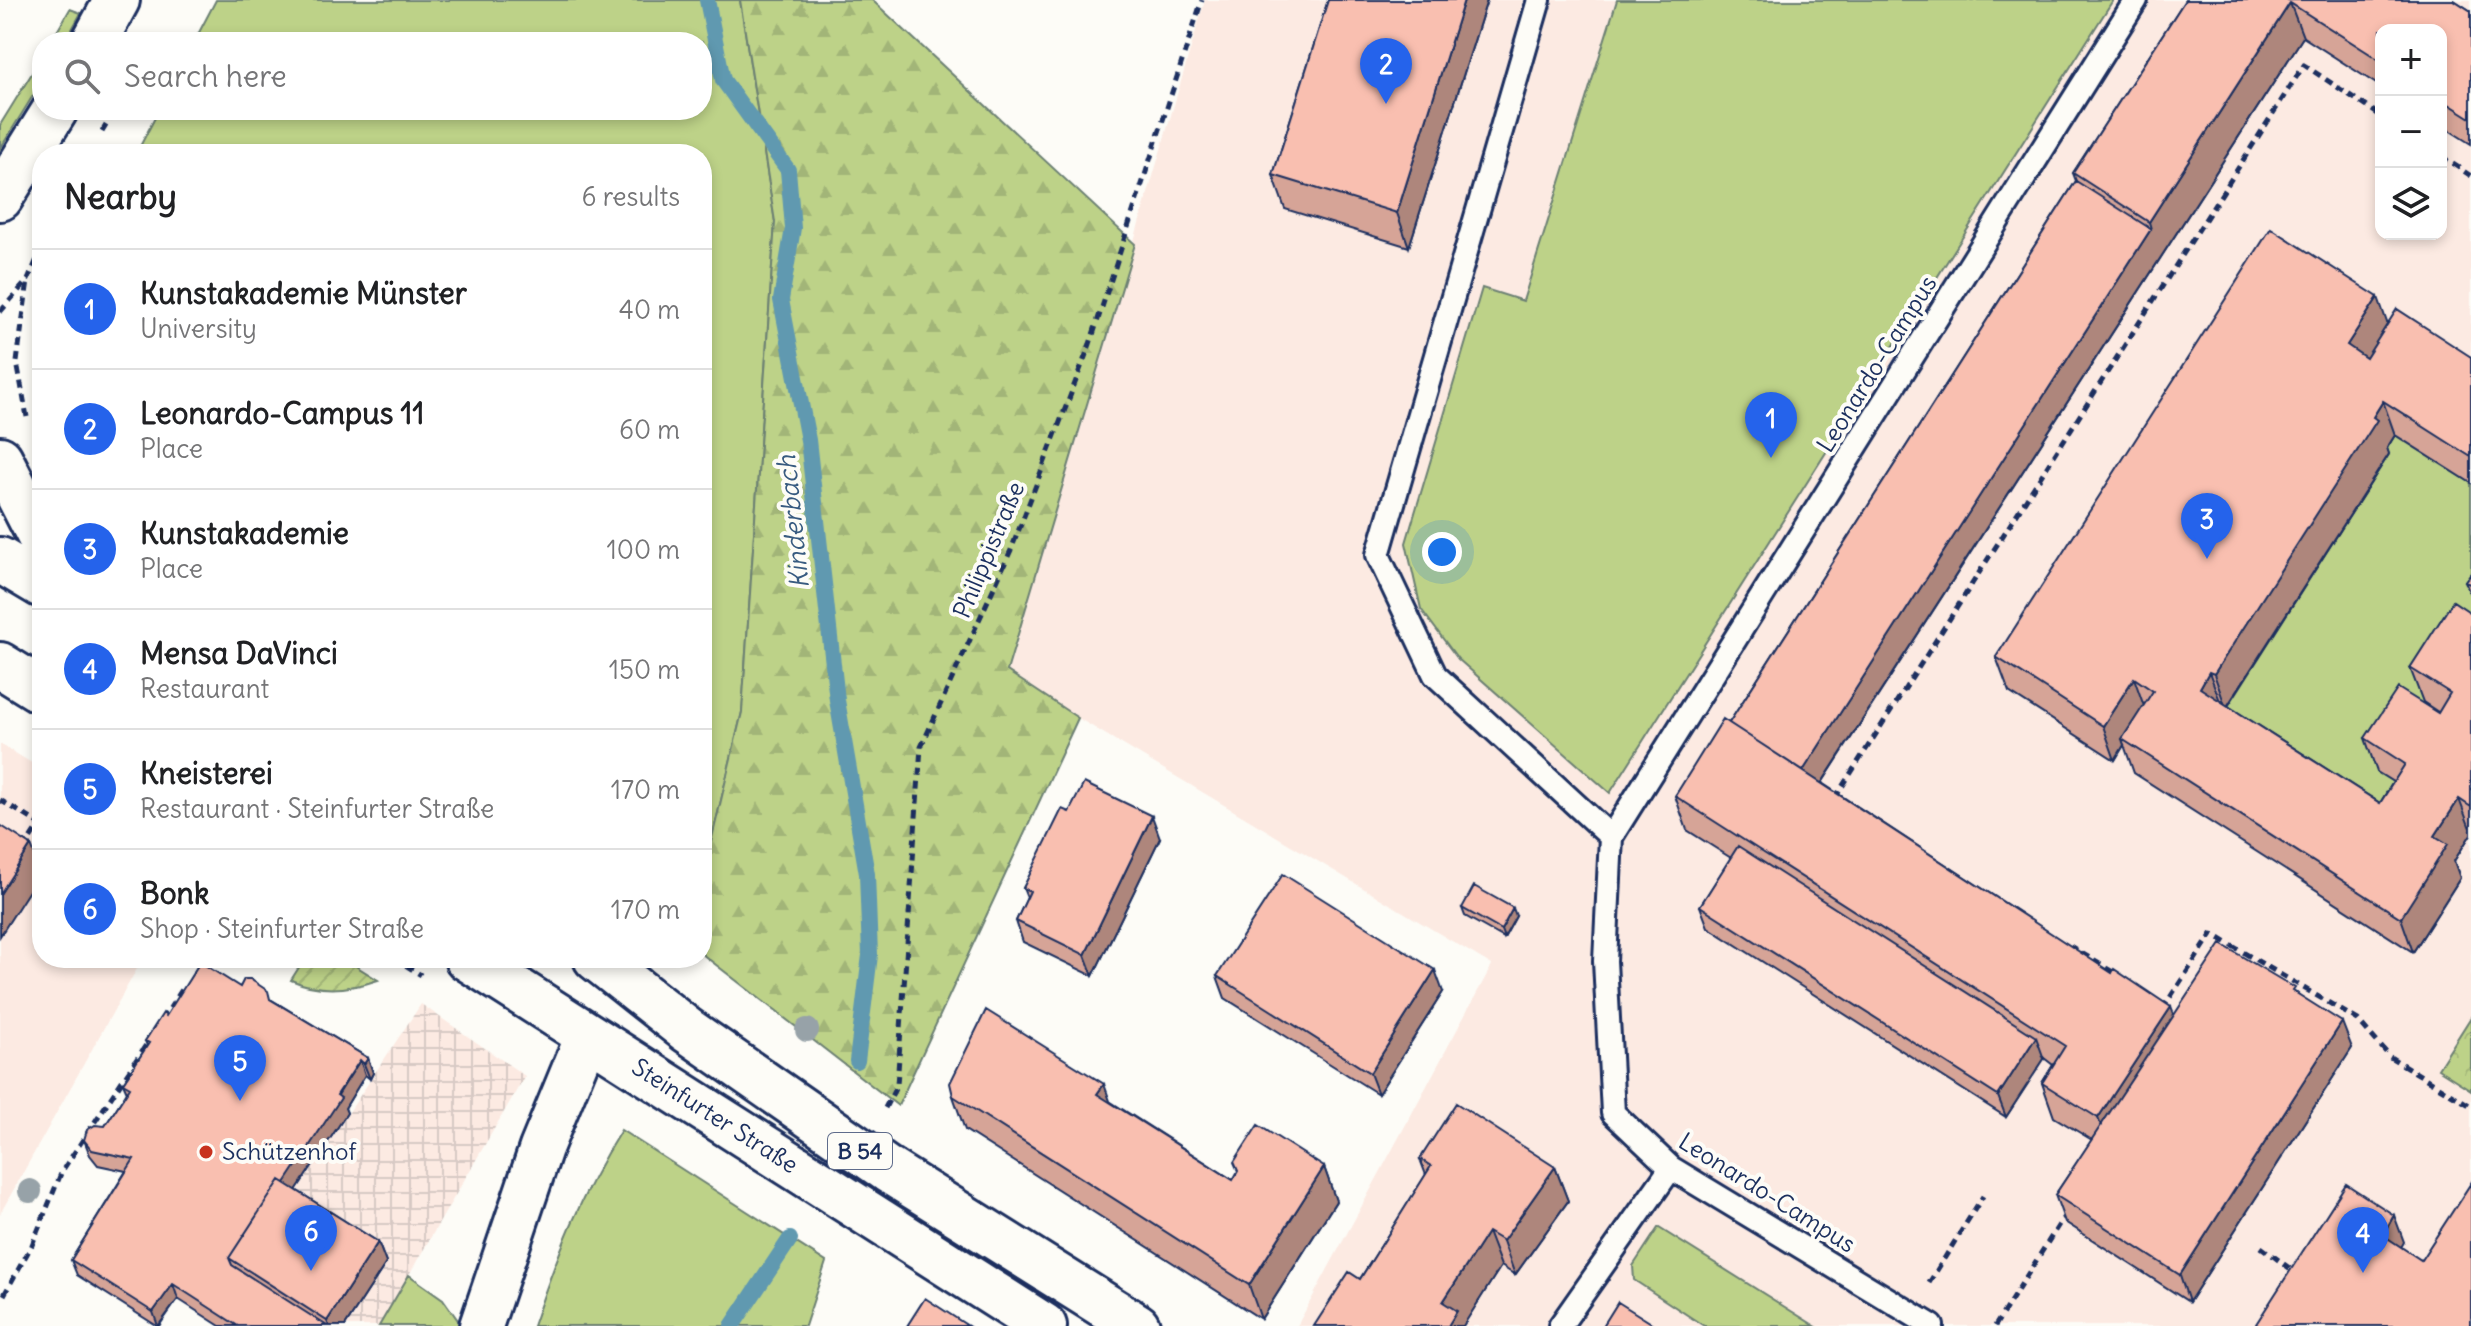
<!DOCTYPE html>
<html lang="en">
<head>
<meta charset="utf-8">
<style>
	:root { --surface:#fff; --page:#f2f2f2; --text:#202124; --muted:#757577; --line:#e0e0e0; --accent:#2563eb }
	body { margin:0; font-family:Delius,sans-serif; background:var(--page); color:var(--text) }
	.controls { position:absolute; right:24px; top:24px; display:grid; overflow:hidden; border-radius:16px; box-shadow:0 4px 12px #0003 }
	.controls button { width:72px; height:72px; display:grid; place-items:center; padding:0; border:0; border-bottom:2px solid var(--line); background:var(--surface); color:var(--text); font:40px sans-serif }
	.you { position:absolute; left:1442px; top:552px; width:28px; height:28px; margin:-20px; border:6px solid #fff; border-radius:50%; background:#1a73e8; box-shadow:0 0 0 12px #1a73e833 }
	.badge { display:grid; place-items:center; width:52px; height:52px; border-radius:50%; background:var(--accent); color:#fff; font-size:26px; font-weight:700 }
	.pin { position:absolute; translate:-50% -66px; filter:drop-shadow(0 2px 4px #0008) }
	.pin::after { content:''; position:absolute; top:42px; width:28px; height:24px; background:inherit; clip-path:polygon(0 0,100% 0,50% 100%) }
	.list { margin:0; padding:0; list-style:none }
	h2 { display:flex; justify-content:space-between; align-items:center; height:104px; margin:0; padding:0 32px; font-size:34px }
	h2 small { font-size:26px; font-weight:400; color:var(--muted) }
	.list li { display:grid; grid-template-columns:52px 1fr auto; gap:24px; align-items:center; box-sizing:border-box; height:120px; padding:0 32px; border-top:2px solid var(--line) }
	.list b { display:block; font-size:30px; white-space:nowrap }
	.list p { margin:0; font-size:26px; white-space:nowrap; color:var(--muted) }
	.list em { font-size:26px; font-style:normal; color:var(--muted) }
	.icon { flex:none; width:44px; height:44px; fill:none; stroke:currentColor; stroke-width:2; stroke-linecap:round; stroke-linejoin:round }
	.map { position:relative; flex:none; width:2471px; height:1326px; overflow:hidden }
	.search { position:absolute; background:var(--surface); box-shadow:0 4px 12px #0003; left:32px; top:32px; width:680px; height:88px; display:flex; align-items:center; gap:20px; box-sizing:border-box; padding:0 28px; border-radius:32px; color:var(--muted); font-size:30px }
	.panel { position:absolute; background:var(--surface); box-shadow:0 4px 12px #0003; left:32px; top:144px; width:680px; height:824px; border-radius:32px }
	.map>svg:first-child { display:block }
	.built { fill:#fceae2; fill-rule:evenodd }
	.industrial { fill:url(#industrial-grid) }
	.grass { fill:#bdd288; stroke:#6c8073; stroke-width:2 }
	.forest { fill:url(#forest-firs); stroke:#6c8073; stroke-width:2 }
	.park { fill:url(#park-crowns); stroke:#6c8073; stroke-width:2 }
	.garden { fill:url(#garden-furrows); stroke:#6c8073; stroke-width:2 }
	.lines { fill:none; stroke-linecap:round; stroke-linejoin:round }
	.stream { stroke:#6099b0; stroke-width:16 }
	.service-casing { stroke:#1b2f5e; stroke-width:28 }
	.minor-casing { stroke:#1b2f5e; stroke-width:48 }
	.primary-casing { stroke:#1b2f5e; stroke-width:50 }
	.path { stroke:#1b2f5e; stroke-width:5; stroke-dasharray:8 6; stroke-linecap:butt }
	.service { stroke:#fdfcf7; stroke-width:22 }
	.minor { stroke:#fdfcf7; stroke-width:42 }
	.primary { stroke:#fdfcf7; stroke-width:44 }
	.tree { fill:#97a2a8 }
	.wall { fill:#d6a497; stroke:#1b2f5e; stroke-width:2 }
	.shaded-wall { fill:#ae867b; stroke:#1b2f5e; stroke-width:2 }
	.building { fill:#f9bfb0; stroke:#1b2f5e; stroke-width:2 }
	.poi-dot { fill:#c8321e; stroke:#fdfcf7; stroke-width:3 }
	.labels { text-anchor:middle; stroke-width:8; stroke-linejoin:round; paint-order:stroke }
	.shield { fill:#fdfcf7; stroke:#5f6c8c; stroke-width:2 }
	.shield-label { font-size:22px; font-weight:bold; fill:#1b2f5e }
	.street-label { font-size:24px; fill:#1b2f5e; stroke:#fdfcf7 }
	.poi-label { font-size:24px; fill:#1b2f5e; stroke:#fdfcf7; text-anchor:start }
	.water-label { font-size:26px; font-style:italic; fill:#385b80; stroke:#fdfcf7 }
</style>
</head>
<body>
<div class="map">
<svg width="2471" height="1326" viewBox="0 0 2471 1326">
	<defs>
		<pattern id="industrial-grid" width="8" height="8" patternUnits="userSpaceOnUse" patternTransform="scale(2)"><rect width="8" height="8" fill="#fceae2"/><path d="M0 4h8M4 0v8" fill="none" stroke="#d7c9c4"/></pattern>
		<pattern id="forest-firs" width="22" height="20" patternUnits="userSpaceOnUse" patternTransform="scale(2)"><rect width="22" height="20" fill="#bdd288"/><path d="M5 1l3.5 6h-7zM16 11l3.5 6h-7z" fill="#a2b578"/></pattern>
		<pattern id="park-crowns" width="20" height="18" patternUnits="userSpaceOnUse" patternTransform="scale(2)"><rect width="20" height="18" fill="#bdd288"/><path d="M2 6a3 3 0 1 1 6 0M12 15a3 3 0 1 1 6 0" fill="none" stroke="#a2b578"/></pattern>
		<pattern id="garden-furrows" width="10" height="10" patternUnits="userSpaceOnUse" patternTransform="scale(2)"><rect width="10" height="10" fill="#bdd288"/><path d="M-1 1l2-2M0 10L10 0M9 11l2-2" fill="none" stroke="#a2b578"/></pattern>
	</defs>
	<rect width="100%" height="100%" fill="#fdfcf7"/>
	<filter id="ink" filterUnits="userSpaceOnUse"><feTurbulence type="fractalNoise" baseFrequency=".0125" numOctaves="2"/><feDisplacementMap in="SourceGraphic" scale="16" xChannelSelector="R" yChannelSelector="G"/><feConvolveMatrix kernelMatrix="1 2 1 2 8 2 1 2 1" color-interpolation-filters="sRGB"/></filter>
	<g filter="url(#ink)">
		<path class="built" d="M 1205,0 L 2471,0 L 2471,1326 L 1297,1326 L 1492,965 L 1078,718 L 1007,671 ZM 2381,30 L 2441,30 L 2441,234 L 2381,234 Z
			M 0,744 L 42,769 L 42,958 L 143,958 L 0,1214 Z"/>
		<path class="industrial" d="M 421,1004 L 525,1076 L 379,1326 L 309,1326 L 237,1280 Z"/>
		<path class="grass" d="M 216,0 L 740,0 L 775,222 L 742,712 L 702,880 L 702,154 L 136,154 L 159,110 L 702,110 L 702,42 L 194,42 Z
			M 1617,0 L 2113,0 L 1610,793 L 1458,659 L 1421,609 L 1406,543 L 1482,288 L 1523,301 Z
			M 70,9 L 81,13 L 65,42 L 51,42 Z
			M 42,57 L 42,81 L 0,149 L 0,125 Z
			M 2395,435 L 2471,483 L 2471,639 L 2463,727 L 2378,772 L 2417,798 L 2393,837 L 2227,708 L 2389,454 L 2385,451 Z
			M 621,1130 L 826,1262 L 805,1326 L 533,1326 C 557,1256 581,1193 621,1130 Z
			M 1658,1228 L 1659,1228 L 1815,1326 L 1704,1326 L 1634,1280 L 1633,1266 Z
			M 409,1275 L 443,1299 L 462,1326 L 379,1326 Z"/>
		<path class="forest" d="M 740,0 L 872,0 L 1135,244 L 1007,671 L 1078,718 L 898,1106 L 702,954 L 702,880 L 742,712 L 775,222 Z"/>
		<path class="park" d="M 2471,1017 L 2471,1090 L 2438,1069 Z"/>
		<path class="garden" d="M 305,958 L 343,958 L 378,980 C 349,990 320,993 291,980 Z"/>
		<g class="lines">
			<path class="stream" d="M 707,0 L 723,80 L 788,170 L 793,228 L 781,300 L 808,440 L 837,700 L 867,874 L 870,955 L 857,1061
				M 732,1326 L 790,1239"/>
			<g class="service-casing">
				<path id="service" d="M 1539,0 L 1378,555 L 1435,675 L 1611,837
					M 1560,1326 L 1671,1168
					M 1932,1326 L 1671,1168 L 1613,1113 L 1605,961 L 1611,837 L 2136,0"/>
			</g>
			<g class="minor-casing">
				<path id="minor" d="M 481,1326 L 541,1148 L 587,1036"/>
			</g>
			<g class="primary-casing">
				<g id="primary">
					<path d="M 94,42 L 117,0"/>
					<path d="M 0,198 L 55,110"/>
					<path d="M 0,459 L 42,541"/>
					<path d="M 0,560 L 42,585"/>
					<path d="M 0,665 L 42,691"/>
					<path id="s1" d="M 467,958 L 1044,1326"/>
					<path d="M 596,958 L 687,1030 L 888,1170 L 1137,1326"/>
				</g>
			</g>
			<path class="path" d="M 102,132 L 115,110
				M 2441,156 L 2471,176
				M 0,312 L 28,280 L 42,248
				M 27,417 L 17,362 L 28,280
				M 1835,798 L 2304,65 L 2381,116
				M 0,800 L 40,824 L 27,844 L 23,842
				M 2070,946 L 2116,974
				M 394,958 L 421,975
				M 2161,1003 L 2165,1005 L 2212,934 L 2358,1020 L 2390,1057 L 2471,1106
				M 162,1020 L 185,985
				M 885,1108 L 897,1085 L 921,747 L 1011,550 L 1090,344 L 1202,0
				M 2261,1247 L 2296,1273
				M 1929,1283 L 1983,1196
				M 4,1295 L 32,1245 L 62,1171 L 150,1039
				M 1995,1326 L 2065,1215"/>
			<use href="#service" class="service"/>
			<use href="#minor" class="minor"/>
			<use href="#primary" class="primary"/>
		</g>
		<g class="tree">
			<circle cx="807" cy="1030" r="12"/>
			<circle cx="30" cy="1191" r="12"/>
		</g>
		<path class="wall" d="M 1328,0 L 1487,0 L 1409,247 L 1285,209 L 1273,175 Z
			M 2185,0 L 2454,0 L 2471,11 L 2471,144 L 2441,125 L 2441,30 L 2381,30 L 2381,87 L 2303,37 L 1822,783 L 2174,1015 L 2297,993 L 2352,1048 L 2189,1302 L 2065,1222 L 2055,1195 L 2092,1140 L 2054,1117 L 2042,1083 L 2053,1065 L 2044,1058 L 2006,1117 L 1708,927 L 1700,906 L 1731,858 L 1687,830 L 1675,796 L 1729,723 L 2076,181 L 2073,173 Z
			M 2388,325 L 2471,357 L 2471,483 L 2395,435 L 2387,448 L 2389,454 L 2228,706 L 2380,803 L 2393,782 L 2377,772 L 2365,738 L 2438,713 L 2438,712 L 2423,702 L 2410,668 L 2471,613 L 2471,834 L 2454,861 L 2460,878 L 2413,952 L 2134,773 L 2124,745 L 2115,760 L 2009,692 L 1996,657 Z
			M 2471,573 L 2471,597 L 2465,581 Z
			M 1069,812 L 1160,838 L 1093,976 L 1023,942 L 1016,921 L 1027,898 L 1023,888 Z
			M 1462,908 L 1516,916 L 1504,938 L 1465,916 Z
			M 1217,976 L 1443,992 L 1378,1094 L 1225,998 Z
			M 272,1000 L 368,1058 L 373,1073 L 370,1079 L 365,1075 L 345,1108 L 347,1113 L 296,1190 L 378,1242 L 386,1263 L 345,1326 L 220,1326 L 178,1299 L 159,1326 L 157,1326 L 77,1275 L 71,1260 L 126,1171 L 98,1165 L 90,1155 L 84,1140 L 105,1126 L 127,1092 L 123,1083 L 147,1046 L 145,1041 L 166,1016 Z
			M 953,1096 L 1111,1102 L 1233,1180 L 1324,1167 L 1336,1201 L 1261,1319 L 965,1130 Z
			M 1420,1159 L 1555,1167 L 1568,1201 L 1515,1275 L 1501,1266 L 1463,1325 L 1360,1279 L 1426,1175 Z"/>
		<path class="shaded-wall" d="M 1464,0 L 1487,0 L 1409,247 L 1397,213 Z
			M 2290,3 L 2303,37 L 1810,801 L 1800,775 L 2151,229 L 2149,222 Z
			M 2378,297 L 2390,331 L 2359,379 L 2347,345 Z
			M 2383,401 L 2395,435 L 2387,448 L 2389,454 L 2226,708 L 2214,674 Z
			M 2209,672 L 2222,706 L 2200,688 Z
			M 2134,678 L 2146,712 L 2122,739 L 2124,745 L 2115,760 L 2103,726 Z
			M 2459,799 L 2471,831 L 2471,834 L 2454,861 L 2460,878 L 2413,952 L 2401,918 L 2435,836 Z
			M 1152,816 L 1160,838 L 1093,976 L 1085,955 Z
			M 31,845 L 41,872 L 0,936 L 0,894 Z
			M 1513,908 L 1516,916 L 1504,938 L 1501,930 Z
			M 1435,970 L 1443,992 L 1378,1094 L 1370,1073 Z
			M 2171,1007 L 2184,1041 L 2111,1152 L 2098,1118 Z
			M 2342,1022 L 2352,1048 L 2189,1302 L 2180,1275 Z
			M 2036,1037 L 2044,1059 L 2006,1117 L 1998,1096 Z
			M 368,1058 L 373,1073 L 370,1079 L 364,1064 Z
			M 360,1060 L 365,1075 L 345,1108 L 347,1113 L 245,1268 L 234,1261 Z
			M 1104,1084 L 1116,1118 L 1097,1094 Z
			M 1324,1167 L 1336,1201 L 1261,1319 L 1249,1285 Z
			M 1555,1167 L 1568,1201 L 1515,1275 L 1503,1241 Z
			M 2394,1215 L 2404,1242 L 2393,1262 L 2383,1235 Z
			M 1488,1232 L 1501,1266 L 1463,1326 L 1448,1326 L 1443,1302 Z
			M 378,1242 L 386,1263 L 345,1326 L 329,1326 L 327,1321 Z
			M 173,1284 L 178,1299 L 158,1326 L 153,1312 Z"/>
		<path class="building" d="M 1328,0 L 1464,0 L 1397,213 L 1273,175 Z
			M 2185,0 L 2454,0 L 2471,11 L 2471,118 L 2441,99 L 2441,30 L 2381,30 L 2381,61 L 2290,3 L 2149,222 L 2073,173 Z
			M 2076,181 L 2151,229 L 1803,771 L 1729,723 Z
			M 2271,228 L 2378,297 L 2347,345 L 2366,358 L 2397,309 L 2471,357 L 2471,457 L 2383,401 L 2373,417 L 2377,420 L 2214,674 L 2209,672 L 2200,688 L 2380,803 L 2405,764 L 2365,738 L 2398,688 L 2438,713 L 2450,693 L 2410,668 L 2453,601 L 2471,613 L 2471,807 L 2459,799 L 2435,836 L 2448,844 L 2401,918 L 2122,739 L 2153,691 L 2134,678 L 2103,726 L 1996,657 Z
			M 2471,573 L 2471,585 L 2465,581 Z
			M 1723,719 L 2112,973 L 2114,969 L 2171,1007 L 2098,1118 L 2042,1083 L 2065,1046 L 1675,796 Z
			M 1084,783 L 1152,816 L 1085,955 L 1016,921 L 1030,891 L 1023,888 L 1062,809 L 1069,812 Z
			M 0,825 L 31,845 L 0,894 Z
			M 1738,846 L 2036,1037 L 1998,1096 L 1700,906 Z
			M 1283,874 L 1435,970 L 1370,1073 L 1217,976 Z
			M 1474,886 L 1513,908 L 1501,930 L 1462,908 Z
			M 2221,944 L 2295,988 L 2293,991 L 2342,1022 L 2180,1275 L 2055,1195 Z
			M 200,962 L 240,987 L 244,979 L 250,979 L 268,991 L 270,999 L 368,1058 L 364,1064 L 360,1060 L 337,1095 L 341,1098 L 285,1183 L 280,1180 L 229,1258 L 232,1265 L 327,1326 L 238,1326 L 173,1284 L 153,1312 L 71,1260 L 134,1159 L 92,1150 L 84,1140 L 87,1130 L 95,1125 L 105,1126 L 130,1087 L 123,1083 L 149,1043 L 145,1041 L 163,1013 L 166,1016 Z
			M 986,1010 L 1104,1084 L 1097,1094 L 1233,1180 L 1238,1171 L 1234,1162 L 1258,1125 L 1324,1167 L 1249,1285 L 953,1096 L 950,1083 Z
			M 1456,1103 L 1555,1167 L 1503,1241 L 1488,1232 L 1443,1302 L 1457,1311 L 1448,1326 L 1314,1326 L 1349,1272 L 1360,1279 L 1431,1166 L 1420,1159 Z
			M 280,1180 L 378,1242 L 327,1321 L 229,1258 Z
			M 2471,1183 L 2471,1326 L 2259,1326 L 2256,1324 L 2346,1184 L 2394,1215 L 2383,1235 L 2421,1260 Z
			M 925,1298 L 968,1326 L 907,1326 Z
			M 1618,1302 L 1656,1326 L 1603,1326 Z"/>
	</g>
	<circle class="poi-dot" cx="206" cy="1152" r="8"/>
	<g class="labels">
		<rect class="shield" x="828" y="1133" width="64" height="36" rx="6"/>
		<g class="shield-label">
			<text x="860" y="1159">B 54</text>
		</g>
		<g class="street-label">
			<text transform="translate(1877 364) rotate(-58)" y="8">Leonardo-Campus</text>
			<text transform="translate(989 550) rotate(-67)" y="8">Philippistraße</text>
			<text dy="8" stroke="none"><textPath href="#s1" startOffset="294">Steinfurter Straße</textPath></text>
			<text transform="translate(1767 1193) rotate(32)" y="8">Leonardo-Campus</text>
		</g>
		<g class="poi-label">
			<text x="222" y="1160">Schützenhof</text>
		</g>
		<g class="water-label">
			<text transform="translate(793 522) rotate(-96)" y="9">Kinderbach</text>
		</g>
	</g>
</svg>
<div class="controls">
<button>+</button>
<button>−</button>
<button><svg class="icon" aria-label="layers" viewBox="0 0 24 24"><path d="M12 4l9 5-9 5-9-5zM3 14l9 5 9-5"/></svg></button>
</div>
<div class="you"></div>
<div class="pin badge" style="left:1771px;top:458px">1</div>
<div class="pin badge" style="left:1386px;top:104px">2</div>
<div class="pin badge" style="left:2207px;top:559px">3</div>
<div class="pin badge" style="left:2363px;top:1273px">4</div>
<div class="pin badge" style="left:240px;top:1101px">5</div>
<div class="pin badge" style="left:311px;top:1271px">6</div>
<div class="search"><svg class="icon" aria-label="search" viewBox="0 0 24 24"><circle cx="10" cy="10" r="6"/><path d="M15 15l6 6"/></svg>Search here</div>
<section class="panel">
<h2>Nearby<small>6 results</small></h2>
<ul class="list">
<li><span class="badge">1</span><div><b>Kunstakademie Münster</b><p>University</p></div><em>40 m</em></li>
<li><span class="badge">2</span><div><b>Leonardo-Campus 11</b><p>Place</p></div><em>60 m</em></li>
<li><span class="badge">3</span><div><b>Kunstakademie</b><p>Place</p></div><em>100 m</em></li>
<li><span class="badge">4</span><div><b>Mensa DaVinci</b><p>Restaurant</p></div><em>150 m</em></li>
<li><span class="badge">5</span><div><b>Kneisterei</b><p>Restaurant · Steinfurter Straße</p></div><em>170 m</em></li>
<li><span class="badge">6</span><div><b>Bonk</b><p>Shop · Steinfurter Straße</p></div><em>170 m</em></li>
</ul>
</section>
</div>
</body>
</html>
